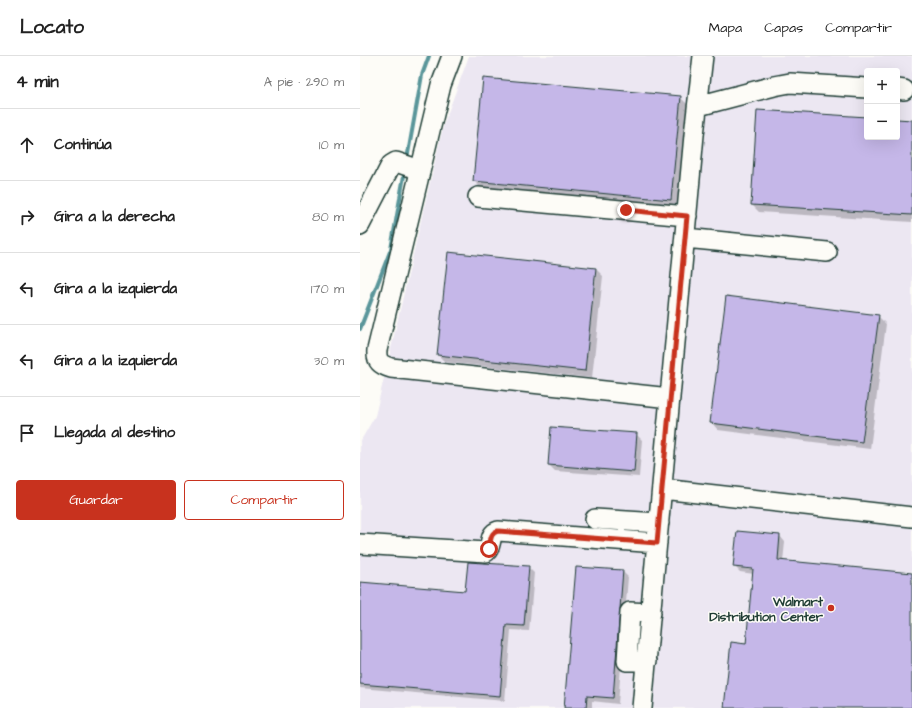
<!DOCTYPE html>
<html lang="es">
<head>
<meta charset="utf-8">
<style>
	:root { --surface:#fff; --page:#f2f2f2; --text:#222; --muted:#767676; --line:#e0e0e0; --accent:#c8321e }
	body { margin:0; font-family:"Architects Daughter",sans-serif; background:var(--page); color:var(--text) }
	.controls { position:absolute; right:12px; top:12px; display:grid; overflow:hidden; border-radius:4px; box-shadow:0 4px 16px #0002 }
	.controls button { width:36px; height:36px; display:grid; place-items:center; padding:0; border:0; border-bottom:1px solid var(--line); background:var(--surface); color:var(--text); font:20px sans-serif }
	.stop { position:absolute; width:12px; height:12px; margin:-9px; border:3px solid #c8321e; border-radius:50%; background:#fff }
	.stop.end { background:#c8321e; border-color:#fff; box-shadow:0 1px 4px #0008 }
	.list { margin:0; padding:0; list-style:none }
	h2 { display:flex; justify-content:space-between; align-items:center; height:52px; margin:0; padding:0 16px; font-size:17px }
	h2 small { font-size:13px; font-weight:400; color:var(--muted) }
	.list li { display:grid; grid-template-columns:26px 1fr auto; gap:12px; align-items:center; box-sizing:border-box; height:72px; padding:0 16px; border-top:1px solid var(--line) }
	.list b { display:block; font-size:15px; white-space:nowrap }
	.list em { font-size:13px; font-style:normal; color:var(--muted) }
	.actions { display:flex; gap:8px; padding:12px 16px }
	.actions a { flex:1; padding:9px 0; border:1px solid var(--accent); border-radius:4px; text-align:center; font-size:14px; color:var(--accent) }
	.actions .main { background:var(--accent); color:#fff }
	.icon { flex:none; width:22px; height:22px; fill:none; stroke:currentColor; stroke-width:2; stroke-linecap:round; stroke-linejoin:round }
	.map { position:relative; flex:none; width:552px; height:652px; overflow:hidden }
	header { display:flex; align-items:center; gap:24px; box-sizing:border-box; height:56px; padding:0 20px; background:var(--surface); border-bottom:1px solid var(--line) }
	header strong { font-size:19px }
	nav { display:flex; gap:22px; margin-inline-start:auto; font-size:14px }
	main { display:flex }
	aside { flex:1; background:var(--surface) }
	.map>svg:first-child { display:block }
	.built { fill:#ece7f2; fill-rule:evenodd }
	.shadow { fill:#0003 }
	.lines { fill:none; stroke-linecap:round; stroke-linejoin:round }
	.stream { stroke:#5a969a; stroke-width:4 }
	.building { fill:#c5b7e8; stroke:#1f3d34 }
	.minor-casing { stroke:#1f3d34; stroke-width:22 }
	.minor { stroke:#fdfcf7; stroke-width:19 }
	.route { stroke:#c8321e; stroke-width:5 }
	.poi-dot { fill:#c8321e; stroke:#fdfcf7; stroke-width:1.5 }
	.labels { text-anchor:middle; stroke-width:3; stroke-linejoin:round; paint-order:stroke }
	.poi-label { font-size:13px; font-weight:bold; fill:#1f3d34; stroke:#fdfcf7; text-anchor:end }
</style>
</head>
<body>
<header>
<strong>Locato</strong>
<nav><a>Mapa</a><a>Capas</a><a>Compartir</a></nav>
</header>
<main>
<aside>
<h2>4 min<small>A pie · 290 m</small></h2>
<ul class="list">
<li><svg class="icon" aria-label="ahead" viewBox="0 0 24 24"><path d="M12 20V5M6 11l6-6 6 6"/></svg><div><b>Continúa</b></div><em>10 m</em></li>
<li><svg class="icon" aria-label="right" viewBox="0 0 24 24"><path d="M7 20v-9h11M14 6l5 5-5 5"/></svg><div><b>Gira a la derecha</b></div><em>80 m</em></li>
<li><svg class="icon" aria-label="left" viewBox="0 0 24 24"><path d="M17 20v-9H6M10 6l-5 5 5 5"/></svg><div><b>Gira a la izquierda</b></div><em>170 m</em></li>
<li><svg class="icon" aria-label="left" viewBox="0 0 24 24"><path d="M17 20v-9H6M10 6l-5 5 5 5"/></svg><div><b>Gira a la izquierda</b></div><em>30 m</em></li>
<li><svg class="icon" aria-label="arrive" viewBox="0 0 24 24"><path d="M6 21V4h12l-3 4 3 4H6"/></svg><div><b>Llegada al destino</b></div></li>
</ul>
<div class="actions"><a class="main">Guardar</a><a>Compartir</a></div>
</aside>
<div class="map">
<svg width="552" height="652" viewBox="0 0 552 652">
	<rect width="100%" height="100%" fill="#fdfcf7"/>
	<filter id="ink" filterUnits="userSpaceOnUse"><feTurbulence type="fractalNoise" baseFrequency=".025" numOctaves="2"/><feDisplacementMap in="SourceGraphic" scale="8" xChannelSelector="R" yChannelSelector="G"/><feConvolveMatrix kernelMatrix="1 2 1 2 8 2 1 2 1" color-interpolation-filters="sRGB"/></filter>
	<g filter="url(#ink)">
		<path class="built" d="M 109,0 L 552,0 L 552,652 L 0,652 L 0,386 L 15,360 L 84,67 ZM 507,15 L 537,15 L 537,81 L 507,81 Z"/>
		<path class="shadow" d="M 320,41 L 328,49 L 318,151 L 121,132 L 114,125 Z
			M 507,62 L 507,81 L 537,81 L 537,64 L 552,65 L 552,166 L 399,156 L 392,149 Z
			M 236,213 L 243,220 L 232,322 L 85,306 L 78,299 Z
			M 518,260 L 526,268 L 510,393 L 358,374 L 351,366 Z
			M 276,378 L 282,384 L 279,421 L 195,415 L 189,409 Z
			M 420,480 L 425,486 L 423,506 L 552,518 L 552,652 L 365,652 L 386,589 L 394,518 L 380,516 L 374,510 Z
			M 168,511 L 174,517 L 169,575 L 151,574 L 145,645 L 0,632 L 0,527 L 106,537 Z
			M 262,515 L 268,521 L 258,648 L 232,645 L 232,652 L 205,652 Z"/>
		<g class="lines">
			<path class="stream" d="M 47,103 L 62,19 L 69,0
				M 0,273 L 31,193 L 45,114"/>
		</g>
		<path class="building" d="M 123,22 L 321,40 L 311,144 L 113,125 Z
			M 397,54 L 507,61 L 507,81 L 537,81 L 537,63 L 552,64 L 552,159 L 391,149 Z
			M 88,196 L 236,212 L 225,315 L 77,299 Z
			M 366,240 L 519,259 L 502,386 L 350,367 Z
			M 191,371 L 277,377 L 274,416 L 188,409 Z
			M 377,475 L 420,479 L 418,504 L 552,517 L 552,652 L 364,652 L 371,586 L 386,588 L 393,513 L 373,511 Z
			M 108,506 L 169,510 L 164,570 L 146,569 L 140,640 L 0,628 L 0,526 L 105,535 Z
			M 216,511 L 263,514 L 253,642 L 227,640 L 226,652 L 204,652 Z"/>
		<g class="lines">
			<g class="minor-casing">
				<path id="minor" d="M 92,0 L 81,29 L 17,294 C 16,306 21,309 31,312 L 310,342
					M 537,33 L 544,34
					M 338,50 L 414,30 L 430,27 L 507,32
					M 118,141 L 327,160
					M 0,169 L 31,109 L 36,106 L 60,114
					M 325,182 L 467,196
					M 302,433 L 552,461
					M 235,463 L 299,467
					M 0,488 L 126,496 C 133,490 128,478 138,475 L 297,487
					M 287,605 L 267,605 L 270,556 L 291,557
					M 282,652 L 307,374 L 334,79 L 343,0"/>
			</g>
			<use href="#minor" class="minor"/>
		</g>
	</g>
	<g class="lines" filter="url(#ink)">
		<path class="route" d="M 129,493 C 131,486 129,477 138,475 L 297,487 L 327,160 L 266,154"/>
	</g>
	<circle class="poi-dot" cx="471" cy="552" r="4"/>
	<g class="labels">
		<g class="poi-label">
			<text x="463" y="550">Walmart<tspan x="463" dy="15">Distribution Center</tspan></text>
		</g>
	</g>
</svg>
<div class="controls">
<button>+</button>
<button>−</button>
</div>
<div class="stop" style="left:129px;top:493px"></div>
<div class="stop end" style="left:266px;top:154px"></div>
</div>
</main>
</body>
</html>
